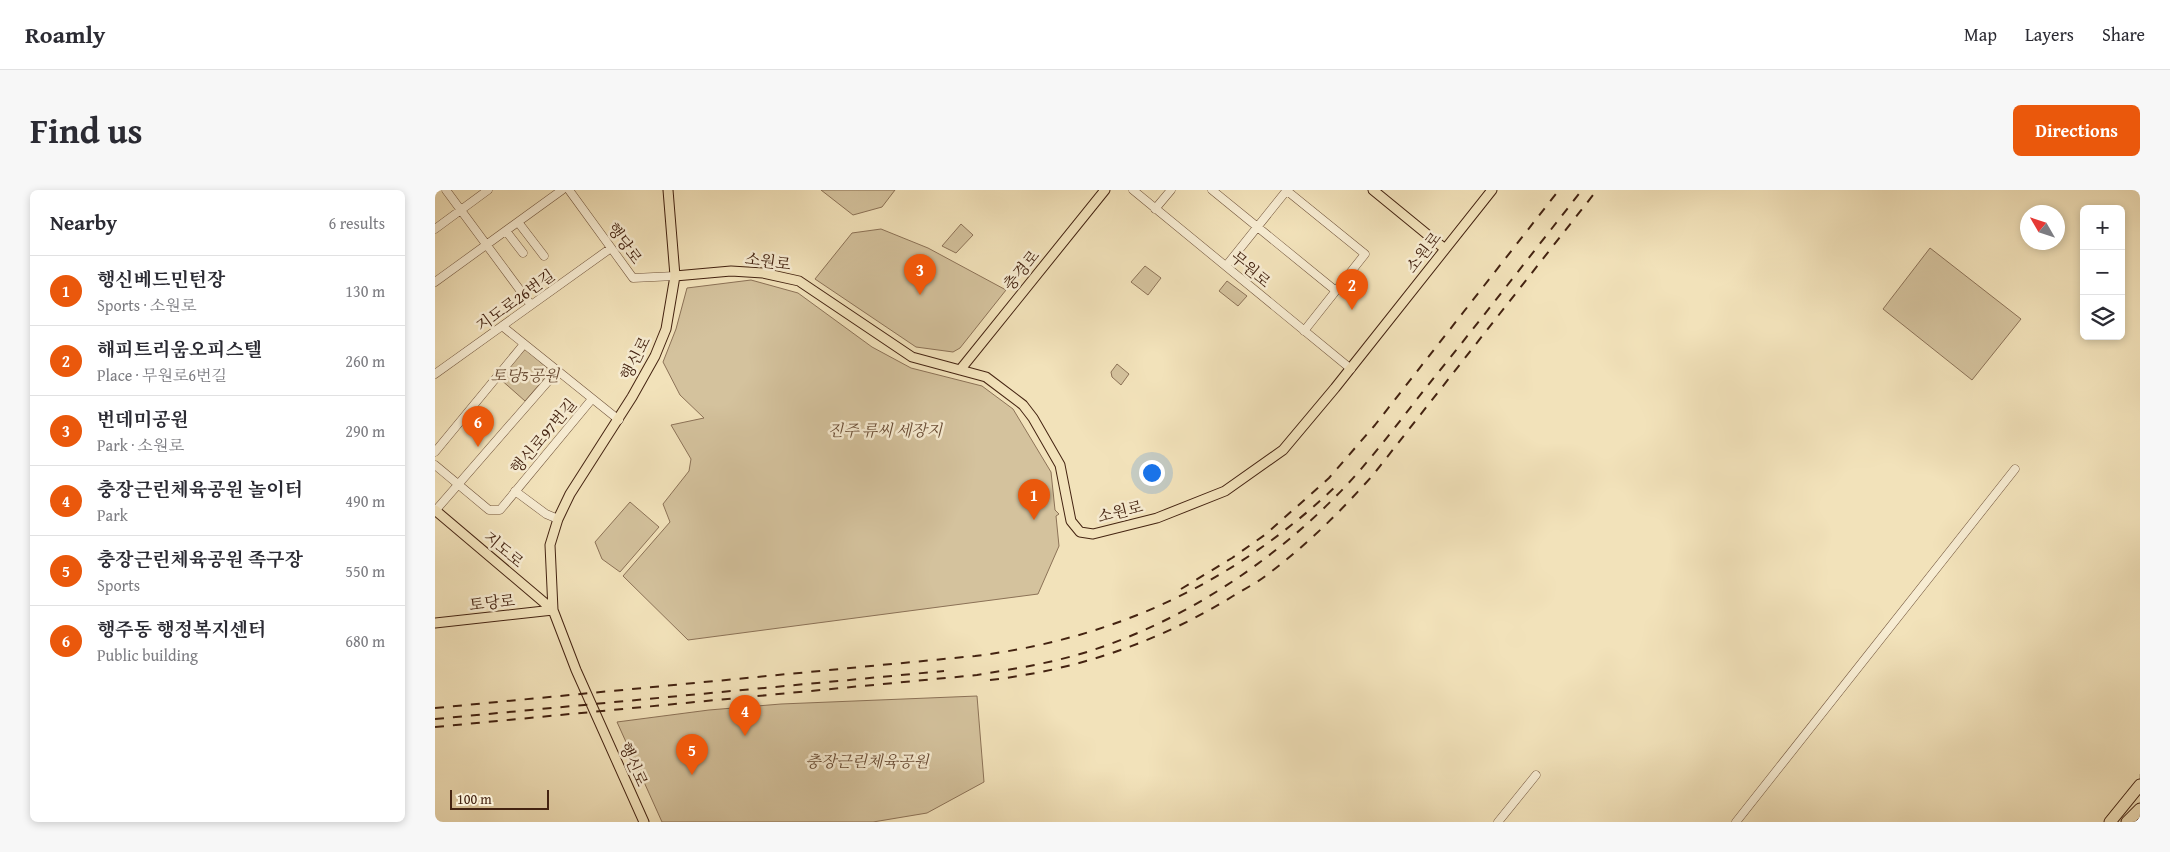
<!DOCTYPE html>
<html lang="en">
<head>
<meta charset="utf-8">
<style>
	:root { --surface:#fff; --page:#f7f7f7; --text:#2b2b33; --muted:#7c7c81; --line:#e1e1e2; --accent:#ea580c }
	body { margin:0; font-family:"Gentium Book Plus","Noto Serif KR",serif; background:var(--page); color:var(--text) }
	.controls { position:absolute; right:15px; top:15px; display:grid; overflow:hidden; border-radius:8px; box-shadow:0 2px 8px #0003 }
	.controls button { width:45px; height:45px; display:grid; place-items:center; padding:0; border:0; border-bottom:1px solid var(--line); background:var(--surface); color:var(--text); font:25px sans-serif }
	.compass { position:absolute; left:1585px; top:15px; width:45px; height:45px; border-radius:50%; background:var(--surface); box-shadow:0 2px 8px #0003; rotate:309deg }
	.scale { position:absolute; left:15px; bottom:12px; width:99px; box-sizing:border-box; padding-left:5px; border:2px solid #442311; border-top:0; font-size:14px; line-height:18px; white-space:nowrap; color:#442311; -webkit-text-stroke:4px #f7ecd2; paint-order:stroke }
	.you { position:absolute; left:716px; top:282px; width:18px; height:18px; margin:-12px; border:4px solid #fff; border-radius:50%; background:#1a73e8; box-shadow:0 0 0 8px #1a73e833 }
	.badge { display:grid; place-items:center; width:32px; height:32px; border-radius:50%; background:var(--accent); color:#fff; font-size:16px; font-weight:700 }
	.pin { position:absolute; translate:-50% -41px; filter:drop-shadow(0 1px 2px #0008) }
	.pin::after { content:''; position:absolute; top:26px; width:18px; height:15px; background:inherit; clip-path:polygon(0 0,100% 0,50% 100%) }
	.list { margin:0; padding:0; list-style:none }
	h2 { display:flex; justify-content:space-between; align-items:center; height:65px; margin:0; padding:0 20px; font-size:21px }
	h2 small { font-size:16px; font-weight:400; color:var(--muted) }
	.list li { display:grid; grid-template-columns:32px 1fr auto; gap:15px; align-items:center; box-sizing:border-box; height:70px; padding:0 20px; border-top:1px solid var(--line) }
	.list b { display:block; font-size:19px; white-space:nowrap }
	.list p { margin:0; font-size:16px; white-space:nowrap; color:var(--muted) }
	.list em { font-size:16px; font-style:normal; color:var(--muted) }
	.icon { flex:none; width:28px; height:28px; fill:none; stroke:currentColor; stroke-width:2; stroke-linecap:round; stroke-linejoin:round }
	.map { position:relative; flex:none; width:1705px; height:632px; overflow:hidden; border-radius:8px }
	header { display:flex; align-items:center; gap:30px; box-sizing:border-box; height:70px; padding:0 25px; background:var(--surface); border-bottom:1px solid var(--line) }
	header strong { font-size:24px }
	nav { display:flex; gap:28px; margin-inline-start:auto; font-size:18px }
	.intro { display:flex; align-items:center; justify-content:space-between; box-sizing:border-box; height:120px; padding:0 30px }
	h1 { margin:0; font-size:35px }
	.button { padding:12px 22px; border-radius:8px; background:var(--accent); color:#fff; font-size:18px; font-weight:700 }
	main { display:flex; gap:30px; padding:0 30px }
	aside { flex:1; background:var(--surface); border-radius:8px; box-shadow:0 2px 8px #0003 }
	.map>svg:first-child { display:block }
	.green { fill:#d4c29d; stroke:#8c7257 }
	.lines { fill:none; stroke-linecap:round; stroke-linejoin:round }
	.minor-tunnel { stroke:#cfbc98; stroke-width:8; stroke-dasharray:8 4; stroke-linecap:butt }
	.minor-casing { stroke:#70533b; stroke-width:9 }
	.major-casing { stroke:#442311; stroke-width:11 }
	.highway-casing { stroke:#442311; stroke-width:13 }
	.minor { stroke:#f7ecd2; stroke-width:8 }
	.major { stroke:#f2e2ba; stroke-width:9 }
	.highway { stroke:#f2e2ba; stroke-width:11 }
	.rail { stroke:#442311; stroke-width:2; stroke-dasharray:9 9; stroke-linecap:butt }
	.labels { text-anchor:middle; stroke-width:5; stroke-linejoin:round; paint-order:stroke }
	.street-label { font-size:16px; fill:#442311; stroke:#f7ecd2 }
	.park-label { font-size:16px; font-style:italic; fill:#684b34; stroke:#f7ecd2 }
</style>
</head>
<body>
<header>
<strong>Roamly</strong>
<nav><a>Map</a><a>Layers</a><a>Share</a></nav>
</header>
<div class="intro"><h1>Find us</h1><a class="button">Directions</a></div>
<main>
<aside>
<h2>Nearby<small>6 results</small></h2>
<ul class="list">
<li><span class="badge">1</span><div><b>행신베드민턴장</b><p>Sports · 소원로</p></div><em>130 m</em></li>
<li><span class="badge">2</span><div><b>해피트리움오피스텔</b><p>Place · 무원로6번길</p></div><em>260 m</em></li>
<li><span class="badge">3</span><div><b>번데미공원</b><p>Park · 소원로</p></div><em>290 m</em></li>
<li><span class="badge">4</span><div><b>충장근린체육공원 놀이터</b><p>Park</p></div><em>490 m</em></li>
<li><span class="badge">5</span><div><b>충장근린체육공원 족구장</b><p>Sports</p></div><em>550 m</em></li>
<li><span class="badge">6</span><div><b>행주동 행정복지센터</b><p>Public building</p></div><em>680 m</em></li>
</ul>
</aside>
<div class="map">
<svg width="1705" height="632" viewBox="0 0 1705 632">
	<rect width="100%" height="100%" fill="#f2e2ba"/>
	<filter id="stains"><feTurbulence type="fractalNoise" baseFrequency=".004" numOctaves="4"/><feColorMatrix values="0 0 0 0 .2 0 0 0 0 .09 0 0 0 0 .02 0 0 0 .5 -.17"/></filter>
	<radialGradient id="worn" r=".72"><stop offset=".6" stop-color="#630" stop-opacity="0"/><stop offset="1" stop-color="#630" stop-opacity=".3"/></radialGradient>
	<path class="green" d="M 386,0 L 460,0 L 447,17 L 418,25 Z
		M 526,34 L 538,45 L 521,63 L 507,56 Z
		M 446,39 L 493,58 L 571,100 L 525,158 L 518,162 L 481,157 L 380,89 L 417,43 Z
		M 1495,58 L 1586,129 L 1537,190 L 1448,119 Z
		M 710,76 L 726,88 L 713,105 L 696,92 Z
		M 316,90 L 363,103 L 437,157 L 476,178 L 547,196 L 578,219 L 616,282 L 620,320 L 624,324 L 621,326 L 624,356 L 603,404 L 253,450 L 188,386 L 235,332 L 228,314 L 254,281 L 256,269 L 236,235 L 269,228 L 245,205 L 228,172 L 241,139 L 252,98 Z
		M 792,91 L 812,106 L 803,116 L 784,101 Z
		M 90,159 L 116,181 L 90,211 L 64,188 Z
		M 682,174 L 694,184 L 686,195 L 677,187 L 676,182 Z
		M 195,312 L 224,337 L 185,382 L 167,369 L 160,352 Z
		M 542,506 L 549,592 L 492,623 L 438,632 L 227,632 L 182,532 L 274,520 L 346,514 Z"/>
	<g class="lines">
		<path class="minor-tunnel" d="M 1704,588 L 1705,588"/>
		<g class="minor-casing">
			<path id="minor" d="M 11,0 L 96,115
				M 134,0 L 198,88 L 240,86
				M 698,0 L 916,179
				M 777,0 L 901,101
				M 851,0 L 930,64 L 869,141
				M 720,19 L 736,0
				M 83,32 L 109,66
				M 0,39 L 53,0
				M 71,41 L 88,63
				M 791,76 L 852,0
				M 0,92 L 127,0
				M 67,136 L 184,230
				M 0,184 L 176,58
				M 0,262 L 89,154
				M 0,275 L 54,320 L 65,320 L 157,209
				M 80,301 L 111,324 L 123,329
				M 0,321 L 122,181
				M 1063,632 L 1101,585
				M 1301,632 L 1580,279"/>
		</g>
		<g class="major-casing">
			<path id="major" d="M 938,0 L 1010,59
				M 240,86 L 296,81 L 328,83 L 364,91 L 477,167 L 551,187 L 588,215 L 598,228 L 625,275 L 636,331 L 645,342 L 658,344 L 722,328 L 790,301 L 848,260 L 900,198 L 1057,0
				M 525,180 L 670,0
				M 0,320 L 118,420
				M 0,433 L 118,420
				M 209,632 L 141,480 L 118,420 L 115,355 L 123,329 L 135,304 L 197,207 L 220,166 L 231,139 L 240,86 L 233,0"/>
		</g>
		<g class="highway-casing">
			<path id="highway" d="M 1675,632 L 1705,595
				M 1692,632 L 1705,619"/>
		</g>
		<use href="#minor" class="minor"/>
		<use href="#major" class="major"/>
		<use href="#highway" class="highway"/>
		<path class="rail" d="M 746,399 L 797,368 L 831,344 L 894,288 L 940,235 L 1124,0
			M 555,490 C 642,480 724,452 798,406 C 809,399 822,393 833,384 C 872,355 906,321 938,285 L 1162,0
			M 0,518 L 540,466 C 679,449 799,393 900,297
			M 0,529 L 509,481
			M 0,537 L 542,485 C 579,479 616,473 652,462 C 749,431 838,372 908,299 C 942,263 971,222 1002,184 C 1051,123 1099,61 1147,0"/>
	</g>
	<g class="labels">
		<g class="street-label">
			<text transform="translate(190 53) rotate(54)" y="6">행당로</text>
			<text transform="translate(988 62) rotate(-52)" y="6">소원로</text>
			<text transform="translate(333 71) rotate(8)" y="6">소원로</text>
			<text transform="translate(816 79) rotate(40)" y="6">무원로</text>
			<text transform="translate(586 80) rotate(-51)" y="6">충경로</text>
			<text transform="translate(80 110) rotate(-36)" y="6">지도로26번길</text>
			<text transform="translate(200 168) rotate(-63)" y="6">행신로</text>
			<text transform="translate(108 246) rotate(-50)" y="6">행신로97번길</text>
			<text transform="translate(685 321) rotate(-14)" y="6">소원로</text>
			<text transform="translate(69 359) rotate(40)" y="6">지도로</text>
			<text transform="translate(57 412) rotate(-6)" y="6">토당로</text>
			<text transform="translate(199 574) rotate(66)" y="6">행신로</text>
		</g>
		<g class="park-label">
			<text x="90" y="191">토당5공원</text>
			<text x="450" y="246">진주 류씨 세장지</text>
			<text x="432" y="577">충장근린체육공원</text>
		</g>
	</g>
	<rect width="100%" height="100%" filter="url(#stains)"/>
	<rect width="100%" height="100%" fill="url(#worn)"/>
</svg>
<div class="controls">
<button>+</button>
<button>−</button>
<button><svg class="icon" aria-label="layers" viewBox="0 0 24 24"><path d="M12 4l9 5-9 5-9-5zM3 14l9 5 9-5"/></svg></button>
</div>
<svg class="compass" viewBox="-18 -18 36 36"><path d="M0-13l5 13h-10z" fill="#e53935"/><path d="M0 13l5-13h-10z" fill="#7c7c81"/></svg>
<div class="scale">100 m</div>
<div class="you"></div>
<div class="pin badge" style="left:599px;top:330px">1</div>
<div class="pin badge" style="left:917px;top:120px">2</div>
<div class="pin badge" style="left:485px;top:105px">3</div>
<div class="pin badge" style="left:310px;top:546px">4</div>
<div class="pin badge" style="left:257px;top:585px">5</div>
<div class="pin badge" style="left:43px;top:257px">6</div>
</div>
</main>
</body>
</html>
